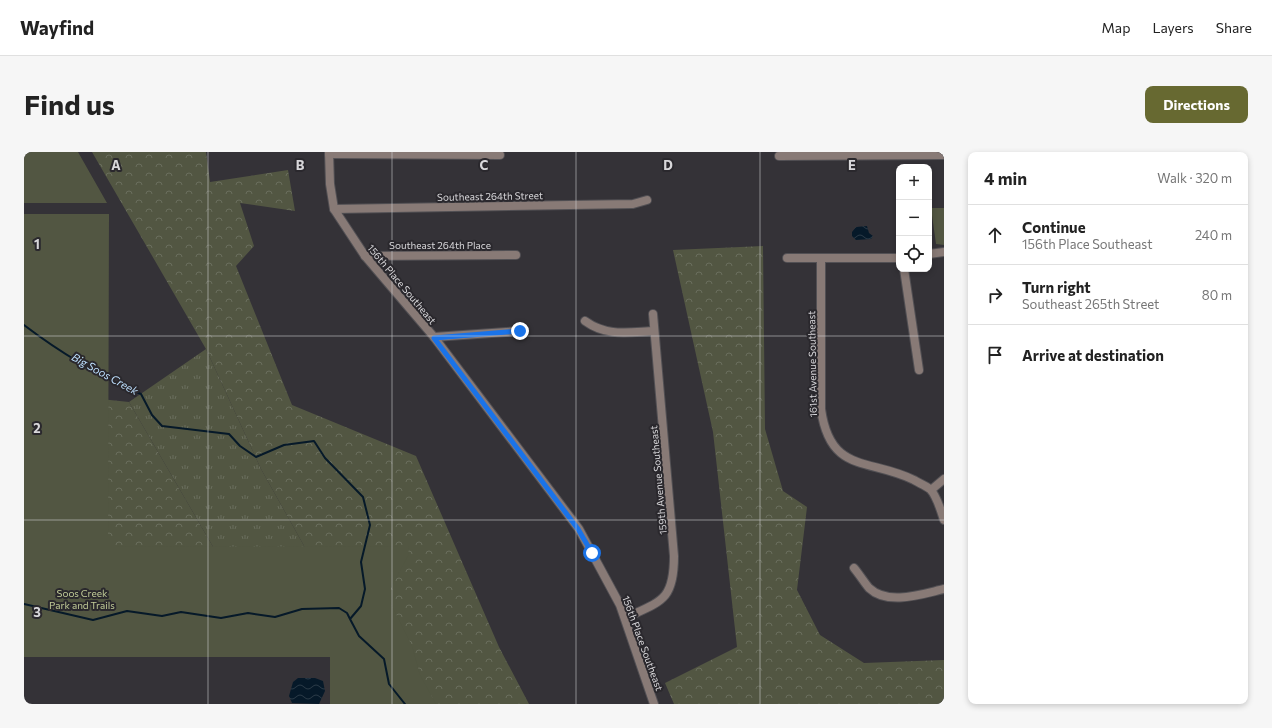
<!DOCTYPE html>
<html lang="en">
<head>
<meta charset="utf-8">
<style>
	:root { --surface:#fff; --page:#f6f6f6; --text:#222; --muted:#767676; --line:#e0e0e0; --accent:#676931 }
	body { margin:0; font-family:Commissioner,sans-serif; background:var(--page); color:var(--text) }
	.controls { position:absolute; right:12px; top:12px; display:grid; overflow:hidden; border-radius:8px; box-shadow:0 2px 6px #0003 }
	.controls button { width:36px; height:36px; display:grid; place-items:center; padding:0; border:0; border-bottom:1px solid var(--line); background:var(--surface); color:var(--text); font:20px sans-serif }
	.stop { position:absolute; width:12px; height:12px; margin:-9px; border:3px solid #1a73e8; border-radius:50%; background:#fff }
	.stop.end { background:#1a73e8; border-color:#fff; box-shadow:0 1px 4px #0008 }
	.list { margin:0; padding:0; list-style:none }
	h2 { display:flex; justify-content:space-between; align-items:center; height:52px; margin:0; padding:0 16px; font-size:17px }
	h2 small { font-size:13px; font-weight:400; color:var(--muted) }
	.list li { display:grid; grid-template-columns:26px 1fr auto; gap:12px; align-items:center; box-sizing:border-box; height:60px; padding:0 16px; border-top:1px solid var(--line) }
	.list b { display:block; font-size:15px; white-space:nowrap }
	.list p { margin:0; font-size:13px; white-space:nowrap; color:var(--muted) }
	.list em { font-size:13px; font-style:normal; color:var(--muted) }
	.icon { flex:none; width:22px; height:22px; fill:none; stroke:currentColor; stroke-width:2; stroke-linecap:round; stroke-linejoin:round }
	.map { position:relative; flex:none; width:920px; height:552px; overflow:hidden; border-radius:8px }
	header { display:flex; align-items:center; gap:24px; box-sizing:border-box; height:56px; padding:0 20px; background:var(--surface); border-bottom:1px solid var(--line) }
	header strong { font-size:19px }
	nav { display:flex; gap:22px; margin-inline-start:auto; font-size:14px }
	.intro { display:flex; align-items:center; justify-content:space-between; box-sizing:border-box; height:96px; padding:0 24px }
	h1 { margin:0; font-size:28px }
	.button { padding:10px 18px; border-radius:8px; background:var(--accent); color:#fff; font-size:14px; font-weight:700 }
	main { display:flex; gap:24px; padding:0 24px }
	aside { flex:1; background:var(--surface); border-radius:8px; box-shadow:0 2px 6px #0003 }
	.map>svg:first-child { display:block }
	.grass { fill:url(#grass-tufts) }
	.forest { fill:url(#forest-crowns) }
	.park { fill:#525642 }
	.water { fill:url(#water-waves) }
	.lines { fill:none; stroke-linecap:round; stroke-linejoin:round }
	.stream { stroke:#061929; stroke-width:2 }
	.minor-casing { stroke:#525054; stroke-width:10 }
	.tertiary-casing { stroke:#525054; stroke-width:10 }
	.minor { stroke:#887a76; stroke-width:8 }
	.tertiary { stroke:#887a76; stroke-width:8 }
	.route { stroke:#1a73e8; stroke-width:5 }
	.grid { fill:none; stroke:#d8d7da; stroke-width:1; stroke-opacity:0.55 }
	.labels { text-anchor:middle; stroke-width:4; stroke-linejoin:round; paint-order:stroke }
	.street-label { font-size:10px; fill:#d8d7da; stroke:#2a282d }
	.park-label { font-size:10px; fill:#c1cb97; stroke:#2a282d }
	.water-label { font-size:11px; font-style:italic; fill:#bddffe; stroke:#2a282d }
	.grid-label { font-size:13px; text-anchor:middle; font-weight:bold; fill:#d8d7da; stroke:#2a282d; stroke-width:4; stroke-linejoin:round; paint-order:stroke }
</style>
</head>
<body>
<header>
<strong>Wayfind</strong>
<nav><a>Map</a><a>Layers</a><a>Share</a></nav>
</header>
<div class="intro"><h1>Find us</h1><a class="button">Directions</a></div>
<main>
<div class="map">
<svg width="920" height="552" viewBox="0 0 920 552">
	<defs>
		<pattern id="grass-tufts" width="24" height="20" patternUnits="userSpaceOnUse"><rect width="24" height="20" fill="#525642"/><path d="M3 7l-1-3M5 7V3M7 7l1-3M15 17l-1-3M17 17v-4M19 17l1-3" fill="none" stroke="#6a6e5d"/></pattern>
		<pattern id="forest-crowns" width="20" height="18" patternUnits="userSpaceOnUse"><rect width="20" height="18" fill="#525642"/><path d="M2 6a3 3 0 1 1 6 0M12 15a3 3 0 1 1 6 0" fill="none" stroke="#6a6e5d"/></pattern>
		<pattern id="water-waves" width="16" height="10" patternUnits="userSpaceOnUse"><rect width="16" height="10" fill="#061929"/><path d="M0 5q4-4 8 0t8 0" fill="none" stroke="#2a3a47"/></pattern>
	</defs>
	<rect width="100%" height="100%" fill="#343237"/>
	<path class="grass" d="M 182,197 L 237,317 L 307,442 L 378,552 L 306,552 L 306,505 L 253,505 L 105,250 Z"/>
	<path class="forest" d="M 68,0 L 182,0 L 186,30 L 264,18 L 271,59 L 216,51 L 230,94 L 212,114 L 268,253 L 392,304 L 475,495 L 505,552 L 391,552 L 307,442 L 237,317 L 182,197 Z
		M 739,94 L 741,277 L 759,339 L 783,355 L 773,438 L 796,483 L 840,511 L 920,508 L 920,552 L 650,552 L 641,531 L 713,495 L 689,280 L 649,98 Z
		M 0,239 L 105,250 L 253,505 L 0,505 Z"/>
	<path class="park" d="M 0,0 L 54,0 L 83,51 L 0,51 Z
		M 907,56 L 920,56 L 920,93 L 912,92 Z
		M 0,62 L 85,62 L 84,395 L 385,394 L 384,404 L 367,435 L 366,450 L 388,494 L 396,523 L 412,552 L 306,552 L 306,505 L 0,505 Z"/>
	<path class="water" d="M 843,74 L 845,81 L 849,84 L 847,87 L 832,88 L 828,84 L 828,80 L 832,75 Z
		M 274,526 L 291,526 L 299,529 L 301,539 L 295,552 L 268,551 L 265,544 L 269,530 Z"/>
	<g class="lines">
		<path class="stream" d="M 0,173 C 34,199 78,226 117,242 L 128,263 L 138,274 L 205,282 L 216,294 L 232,305 L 260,293 L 290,289 L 301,306 L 339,345 L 346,373 L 337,410 L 341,437 L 337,454 L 326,467 L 335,484 L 360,507 L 365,532 L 381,552
			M 0,452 L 69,468 L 103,459 L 138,464 L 157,460 L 197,466 L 224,461 L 251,465 L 278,457 L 315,456 L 323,461 L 326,467"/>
		<g class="minor-casing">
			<path id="minor" d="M 305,2 L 476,3
				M 755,4 L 920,3
				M 310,57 L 609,52 L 623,48
				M 905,102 L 920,100
				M 341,104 L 492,103
				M 763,106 L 875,106
				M 797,107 L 797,257 C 806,322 845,306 890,328 C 895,331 902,334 906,337 C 913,344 917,359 920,368
				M 880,117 L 895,218
				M 561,169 C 583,185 605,180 630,179
				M 410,185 L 496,179
				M 907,338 L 920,327
				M 830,416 C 835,422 840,430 845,436 C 864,454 898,442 920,437
				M 601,466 C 638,449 650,448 650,404 L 629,162"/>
		</g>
		<g class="tertiary-casing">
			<path id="tertiary" d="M 305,0 L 306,32 L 310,57 L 341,104 L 410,185 L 555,377 L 596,453 L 630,552"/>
		</g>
		<use href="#minor" class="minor"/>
		<use href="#tertiary" class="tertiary"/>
	</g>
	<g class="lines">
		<path class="route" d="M 496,179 L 410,186 L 554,377 L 568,401"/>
	</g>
	<path class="grid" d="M 184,0 L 184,552M 368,0 L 368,552M 552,0 L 552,552M 736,0 L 736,552M 0,184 L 920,184M 0,368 L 920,368"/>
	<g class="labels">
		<g class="street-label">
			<text transform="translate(466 44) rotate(-1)" y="4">Southeast 264th Street</text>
			<text x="416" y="97">Southeast 264th Place</text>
			<text transform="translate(378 132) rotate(50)" y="4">156th Place Southeast</text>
			<text transform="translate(788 212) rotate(-91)" y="4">161st Avenue Southeast</text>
			<text transform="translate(634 328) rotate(-95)" y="4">159th Avenue Southeast</text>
			<text transform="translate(619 491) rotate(70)" y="4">156th Place Southeast</text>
		</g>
		<g class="park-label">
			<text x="58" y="445">Soos Creek<tspan x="58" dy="12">Park and Trails</tspan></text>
		</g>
		<g class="water-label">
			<text transform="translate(81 222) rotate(29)" y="4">Big Soos Creek</text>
		</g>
	</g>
	<g class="grid-label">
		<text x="92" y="18">A</text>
		<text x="276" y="18">B</text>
		<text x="460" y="18">C</text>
		<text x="644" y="18">D</text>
		<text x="828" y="18">E</text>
		<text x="13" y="97">1</text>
		<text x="13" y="281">2</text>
		<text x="13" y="465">3</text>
	</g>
</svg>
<div class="controls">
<button>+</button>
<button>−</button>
<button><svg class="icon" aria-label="locate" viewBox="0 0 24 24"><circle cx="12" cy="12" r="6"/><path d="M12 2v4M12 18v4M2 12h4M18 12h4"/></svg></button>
</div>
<div class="stop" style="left:568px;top:401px"></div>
<div class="stop end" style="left:496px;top:179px"></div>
</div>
<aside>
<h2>4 min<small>Walk · 320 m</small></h2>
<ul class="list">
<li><svg class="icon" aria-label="ahead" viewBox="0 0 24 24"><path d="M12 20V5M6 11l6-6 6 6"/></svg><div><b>Continue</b><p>156th Place Southeast</p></div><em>240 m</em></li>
<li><svg class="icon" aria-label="right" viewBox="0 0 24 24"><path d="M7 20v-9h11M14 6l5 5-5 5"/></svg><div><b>Turn right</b><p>Southeast 265th Street</p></div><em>80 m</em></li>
<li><svg class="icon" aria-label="arrive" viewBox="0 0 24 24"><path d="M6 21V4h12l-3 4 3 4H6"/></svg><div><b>Arrive at destination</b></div></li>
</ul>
</aside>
</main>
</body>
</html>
